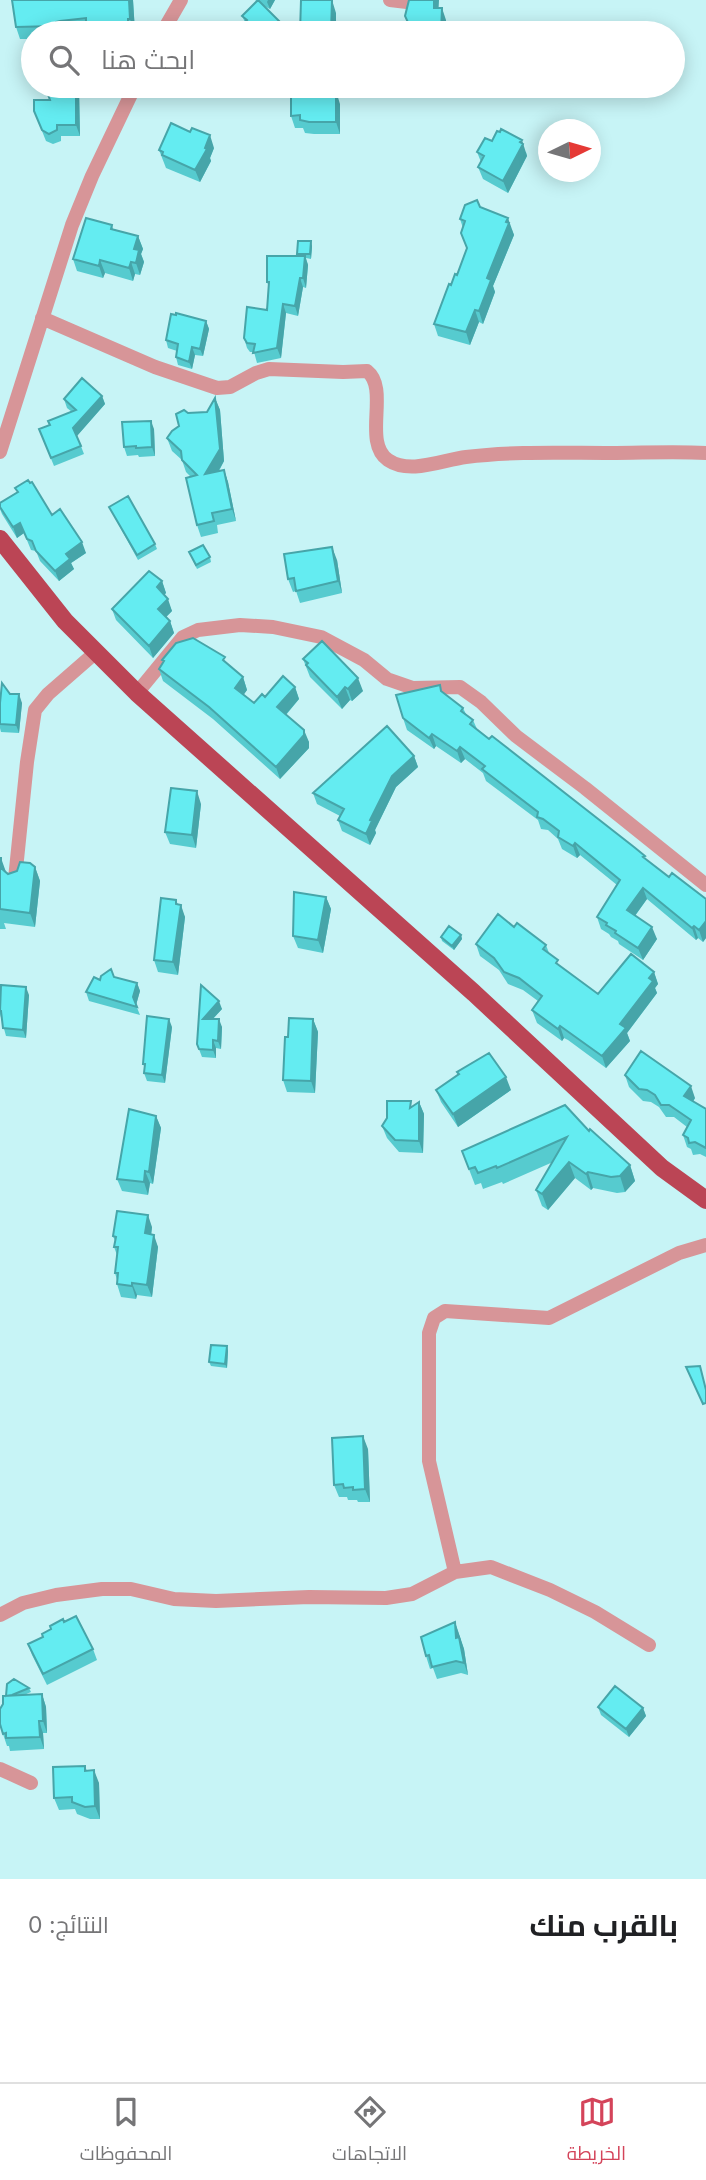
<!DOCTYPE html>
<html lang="ar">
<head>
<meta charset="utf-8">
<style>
	:root { --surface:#fff; --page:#f2f2f2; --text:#202124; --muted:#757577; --line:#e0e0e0; --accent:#d4445a }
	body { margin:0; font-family:Inter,Cairo,sans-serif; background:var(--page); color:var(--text); direction:rtl }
	.compass { position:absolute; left:538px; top:119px; width:63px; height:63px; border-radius:50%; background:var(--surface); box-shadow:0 4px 18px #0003; rotate:85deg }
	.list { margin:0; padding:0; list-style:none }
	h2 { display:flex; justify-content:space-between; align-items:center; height:91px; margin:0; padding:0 28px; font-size:30px }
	h2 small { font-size:23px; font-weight:400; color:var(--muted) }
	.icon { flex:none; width:38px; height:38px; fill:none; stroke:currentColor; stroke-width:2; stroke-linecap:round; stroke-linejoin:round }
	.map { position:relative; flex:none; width:706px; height:1879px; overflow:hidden; direction:ltr }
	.search { position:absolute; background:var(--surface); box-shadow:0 4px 18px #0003; left:21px; right:21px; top:21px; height:77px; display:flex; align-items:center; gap:18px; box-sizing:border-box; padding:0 24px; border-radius:38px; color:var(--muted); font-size:26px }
	.sheet { height:203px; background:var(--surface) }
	nav { display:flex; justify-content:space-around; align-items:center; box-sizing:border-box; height:98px; border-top:2px solid var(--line); background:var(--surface); font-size:19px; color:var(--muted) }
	nav a { display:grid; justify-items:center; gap:4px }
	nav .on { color:var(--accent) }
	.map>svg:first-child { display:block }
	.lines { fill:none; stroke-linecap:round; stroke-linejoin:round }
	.street { stroke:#d79598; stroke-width:14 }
	.primary { stroke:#bb4555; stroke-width:18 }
	.wall { fill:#56cbcf }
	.shaded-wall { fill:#46a5a9 }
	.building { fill:#64ecf1; stroke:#46a5a9; stroke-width:2 }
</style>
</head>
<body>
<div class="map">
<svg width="706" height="1879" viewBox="0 0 706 1879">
	<rect width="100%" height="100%" fill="#c7f4f6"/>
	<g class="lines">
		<path class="street" d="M 390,0 L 407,2
			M 162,33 L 181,0
			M 42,318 L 155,367 L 217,388 L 230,387 L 256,373 L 269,369 L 343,372 L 367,371 C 390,389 362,442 388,460 C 410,475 442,460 466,457 C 513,451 562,453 610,453 C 642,453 674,451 706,453
			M 0,452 L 72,225 L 92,176 L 135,86
			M 137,693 L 183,637 L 198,630 L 240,625 L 273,627 L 321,637 L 364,660 L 387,679 L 413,688 L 460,687 L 481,702 L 516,736 L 585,788 L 706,885
			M 15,879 L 27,762 L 35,710 L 48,694 L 95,653
			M 455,1572 L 429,1461 L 429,1333 L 434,1318 L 445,1311 L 549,1318 L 679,1253 L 706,1245
			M 0,1615 L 23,1603 L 56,1595 L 102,1589 L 131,1589 L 174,1599 L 216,1601 L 309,1597 L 386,1598 L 412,1594 L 455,1572 L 491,1567 L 550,1590 L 595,1612 L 649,1645
			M 0,1769 L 31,1783"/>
		<path class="primary" d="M 0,539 L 65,621 L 137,693 L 474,993 L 662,1168 L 706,1200"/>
	</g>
	<path class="wall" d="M 12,0 L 133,0 L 135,32 L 132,32 L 132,33 L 87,33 L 86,31 L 64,33 L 33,33 L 33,39 L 20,39 L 16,27 Z
		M 255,0 L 275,0 L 270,9 L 262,5 L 286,33 L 239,33 L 238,29 L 245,22 L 242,16 L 257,1 Z
		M 44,86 L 98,86 L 96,88 L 79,89 L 80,136 L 61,136 L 61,141 L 53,144 L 46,141 L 34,111 L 50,100 Z
		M 340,104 L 340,134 L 314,134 L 305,133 L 303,128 L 295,128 L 291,116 Z
		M 492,141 L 526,152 L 527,156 L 508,193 L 483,179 L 478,167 L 481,162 L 477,152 Z
		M 214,148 L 210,158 L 211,161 L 200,182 L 166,168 L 159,150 Z
		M 480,207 L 512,230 L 514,235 L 493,286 L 495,292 L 483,324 L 479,322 L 470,345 L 438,336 L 434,324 L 451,285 L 457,275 L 467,249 L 463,228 L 460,219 Z
		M 112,225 L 113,229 L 138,236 L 143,249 L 141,254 L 144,262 L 140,275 L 135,274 L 133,281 L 105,273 L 103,278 L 77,271 L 73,259 Z
		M 312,246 L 311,259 L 306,258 L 308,265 L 306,288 L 303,287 L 298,316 L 286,313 L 281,358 L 257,363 L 254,352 L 250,352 L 247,348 L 244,338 L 267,310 L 269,287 L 267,282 L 297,256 L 297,254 Z
		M 206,321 L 209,329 L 203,356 L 195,355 L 192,369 L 178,365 L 176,357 L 177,351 L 168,348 L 166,340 Z
		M 102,396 L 105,404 L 77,436 L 84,454 L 54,466 L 39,429 L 50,425 L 72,412 L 67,408 L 64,399 Z
		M 215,398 L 220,410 L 224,461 L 219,471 L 224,470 L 228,482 L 236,521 L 217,525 L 218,533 L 201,537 L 197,525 L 191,477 L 186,472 L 182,460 L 172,451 L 167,438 L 179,426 L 188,413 L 207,412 Z
		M 154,429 L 155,456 L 139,457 L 138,455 L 127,456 L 124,447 Z
		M 15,488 L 52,515 L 86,553 L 71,563 L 74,569 L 59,581 L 40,561 L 36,551 L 31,550 L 24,533 L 17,538 L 2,514 L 0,509 L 0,503 L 17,492 Z
		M 109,507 L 155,544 L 157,549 L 138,560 Z
		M 189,552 L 210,557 L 211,562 L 197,569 Z
		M 337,560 L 342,593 L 300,603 L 296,591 L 293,592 L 288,579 Z
		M 162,581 L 166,593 L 164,595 L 172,611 L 166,617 L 170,621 L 174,633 L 153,658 L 116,620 L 112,609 Z
		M 303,659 L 363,691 L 352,701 L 350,700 L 342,709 L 310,677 Z
		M 162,660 L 228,664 L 243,677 L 247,690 L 243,695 L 254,703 L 265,697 L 295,687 L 299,699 L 286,715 L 309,742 L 309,748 L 280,779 L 213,719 L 163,681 L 159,669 L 163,662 Z
		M 440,685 L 442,692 L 463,708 L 466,714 L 473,720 L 477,729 L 645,856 L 646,859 L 669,877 L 706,899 L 706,938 L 703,942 L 698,938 L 696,940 L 647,899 L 635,916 L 657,939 L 643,960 L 619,944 L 618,941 L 611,937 L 609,934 L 601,929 L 597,917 L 617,885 L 580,855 L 577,858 L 562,849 L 558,839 L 548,830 L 541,829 L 538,820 L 486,781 L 483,773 L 465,759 L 461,763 L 436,746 L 434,749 L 407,730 L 403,718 Z
		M 10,694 L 22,703 L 19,733 L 1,732 L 0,728 L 0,703 Z
		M 414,756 L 418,767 L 396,787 L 375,830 L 376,833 L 370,845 L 342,831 L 338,820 L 340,816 L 317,804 L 313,793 Z
		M 201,804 L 196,848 L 170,844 L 165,832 Z
		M 0,858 L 6,873 L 8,874 L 35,867 L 40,881 L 35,927 L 4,923 L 6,929 L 0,929 Z
		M 326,897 L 331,909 L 323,953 L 298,948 L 293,936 Z
		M 178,904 L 185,917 L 178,975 L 158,972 L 154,960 Z
		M 514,927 L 546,945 L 549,953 L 560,967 L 598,994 L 654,972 L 658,984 L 655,988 L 657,993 L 627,1033 L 630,1041 L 606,1068 L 568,1040 L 564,1038 L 562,1041 L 537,1023 L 532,1010 L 538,1001 L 523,990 L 508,984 L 499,970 L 480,956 L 476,944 Z
		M 461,935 L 462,939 L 454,950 L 442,941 L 441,937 Z
		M 114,977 L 137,983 L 140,991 L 136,1005 L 140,1015 L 89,1001 L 86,992 L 100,980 Z
		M 201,985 L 222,1009 L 213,1019 L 222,1027 L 221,1049 L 216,1048 L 216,1058 L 202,1057 L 197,1044 Z
		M 29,995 L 26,1038 L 6,1036 L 0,1014 L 0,998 Z
		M 313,1019 L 318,1032 L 315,1093 L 287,1092 L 283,1080 L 288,1037 Z
		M 172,1027 L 165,1083 L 147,1081 L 144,1073 L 145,1068 L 143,1064 Z
		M 457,1072 L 511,1090 L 458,1127 L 441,1102 L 436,1090 L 458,1075 Z
		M 625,1075 L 695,1098 L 693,1102 L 706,1109 L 706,1157 L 700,1154 L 693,1155 L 691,1149 L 687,1147 L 683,1135 L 687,1127 L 674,1117 L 666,1117 L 659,1107 L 651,1102 L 643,1101 L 629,1087 Z
		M 419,1102 L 424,1114 L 423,1153 L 399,1152 L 387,1138 L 382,1126 Z
		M 156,1116 L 161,1128 L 153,1184 L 150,1183 L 148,1195 L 122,1191 L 117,1179 Z
		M 589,1131 L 630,1165 L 635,1181 L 625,1192 L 617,1193 L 593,1188 L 591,1190 L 575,1178 L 548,1210 L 542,1206 L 536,1190 L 553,1162 L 503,1184 L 502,1182 L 483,1189 L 481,1183 L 475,1185 L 462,1151 Z
		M 152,1227 L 151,1234 L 158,1247 L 152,1297 L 137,1295 L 136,1299 L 121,1297 L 117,1284 L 117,1280 L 115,1273 L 117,1255 L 114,1247 L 115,1241 L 113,1236 Z
		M 227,1346 L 228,1351 L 227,1368 L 211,1366 L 209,1362 Z
		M 368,1449 L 370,1502 L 358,1502 L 357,1500 L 348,1500 L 347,1497 L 339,1497 L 334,1485 Z
		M 64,1622 L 93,1649 L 97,1660 L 47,1685 L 32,1655 L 28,1644 L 43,1637 Z
		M 455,1622 L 464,1649 L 468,1675 L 461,1673 L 437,1679 L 433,1668 L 430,1669 L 426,1656 Z
		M 29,1688 L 31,1692 L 24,1695 L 42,1694 L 46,1707 L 47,1733 L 43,1733 L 44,1749 L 10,1751 L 9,1746 L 7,1746 L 3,1734 L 6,1696 Z
		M 598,1707 L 643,1708 L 646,1716 L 629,1737 L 601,1715 Z
		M 85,1766 L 87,1771 L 99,1783 L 100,1819 L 90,1819 L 77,1814 L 75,1809 L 59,1810 L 54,1798 Z"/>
	<path class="shaded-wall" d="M 129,0 L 133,0 L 135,32 L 130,19 Z
		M 268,0 L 275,0 L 270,9 L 267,2 Z
		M 332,0 L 336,13 L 336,33 L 331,33 Z
		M 434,0 L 439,0 L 438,20 L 434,8 Z
		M 442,8 L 446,20 L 446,33 L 441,33 Z
		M 128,19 L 132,32 L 132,33 L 131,33 L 128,26 Z
		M 284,26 L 286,33 L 277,33 Z
		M 76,86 L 78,86 L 79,89 L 80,136 L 76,125 Z
		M 336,91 L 340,104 L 340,134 L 336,122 Z
		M 210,135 L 214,148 L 210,158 L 211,161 L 200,182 L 195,170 Z
		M 522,140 L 527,156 L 508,193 L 503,181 Z
		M 508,218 L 514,235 L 493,286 L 495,292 L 483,324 L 479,311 L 487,278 Z
		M 138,236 L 143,249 L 141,254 L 144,262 L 140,275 L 136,263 L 134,249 Z
		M 311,241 L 312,246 L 311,259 L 310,254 Z
		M 305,256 L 308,265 L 306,288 L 303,278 Z
		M 100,260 L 105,273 L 103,278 L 99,266 Z
		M 131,262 L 135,274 L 133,281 L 129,268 Z
		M 300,278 L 303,287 L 298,316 L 295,306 Z
		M 283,304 L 286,313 L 281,358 L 277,348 Z
		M 475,310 L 479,322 L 470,345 L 466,332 Z
		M 206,321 L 209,329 L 203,356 L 200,349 Z
		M 192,347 L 195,355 L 192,369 L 189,362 Z
		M 102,396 L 105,404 L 76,437 L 73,428 Z
		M 215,398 L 220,410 L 224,461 L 210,486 L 205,474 Z
		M 151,421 L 154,429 L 155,456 L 152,447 Z
		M 224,470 L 228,482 L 236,521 L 232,509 Z
		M 20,523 L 24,533 L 17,538 L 13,527 Z
		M 82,542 L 86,553 L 71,563 L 74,569 L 59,581 L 55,571 L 66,554 Z
		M 332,547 L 337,560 L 342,593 L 338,581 Z
		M 162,581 L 166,593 L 161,598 L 157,587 Z
		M 168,599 L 172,611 L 162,621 L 158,609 Z
		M 170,621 L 174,633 L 153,658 L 149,646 Z
		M 243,677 L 247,690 L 240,700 L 235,688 Z
		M 358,678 L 363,691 L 352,701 L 348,689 Z
		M 295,687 L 299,699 L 282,719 L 277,707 Z
		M 345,687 L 350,700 L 342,709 L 337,697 Z
		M 19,694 L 22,703 L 19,733 L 16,725 Z
		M 304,730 L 309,742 L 309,748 L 280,779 L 276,767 Z
		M 432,734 L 436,746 L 434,749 L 429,738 Z
		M 460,747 L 465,759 L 461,763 L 457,751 Z
		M 414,756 L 418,767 L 396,787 L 375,830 L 376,833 L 370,845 L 366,834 L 370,820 L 392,776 Z
		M 197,791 L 201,804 L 196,848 L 192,835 Z
		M 575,843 L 580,855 L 577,858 L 573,846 Z
		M 1,858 L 6,872 L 6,882 L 1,868 Z
		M 35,867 L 40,881 L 35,927 L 30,913 Z
		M 643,888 L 647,899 L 631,921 L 627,910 Z
		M 326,897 L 331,909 L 323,953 L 318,940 Z
		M 176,900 L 180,910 L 181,905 L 185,917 L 178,975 L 173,962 Z
		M 706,921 L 706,938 L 703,942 L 699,930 Z
		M 694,926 L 698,938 L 696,940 L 692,928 Z
		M 652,927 L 657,939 L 643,960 L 638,948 Z
		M 461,935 L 462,939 L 454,950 L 452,946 Z
		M 654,972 L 658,984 L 655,988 L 657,993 L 627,1033 L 630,1041 L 606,1068 L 602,1056 L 620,1024 Z
		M 137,983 L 140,991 L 136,1005 L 133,997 Z
		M 26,987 L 29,995 L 26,1038 L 23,1030 Z
		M 219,1001 L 222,1009 L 205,1027 L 203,1019 Z
		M 169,1019 L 172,1027 L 165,1083 L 162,1075 Z
		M 219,1019 L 222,1027 L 221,1049 L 218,1041 Z
		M 313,1019 L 318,1032 L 315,1093 L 311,1081 Z
		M 560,1026 L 564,1038 L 562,1041 L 558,1029 Z
		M 213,1040 L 216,1048 L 216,1058 L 213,1050 Z
		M 506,1077 L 511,1090 L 458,1127 L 453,1114 Z
		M 691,1086 L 695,1098 L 688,1109 L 684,1096 Z
		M 419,1102 L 424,1114 L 423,1153 L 419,1141 Z
		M 156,1116 L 161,1128 L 153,1184 L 149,1172 Z
		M 569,1162 L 575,1178 L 548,1210 L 542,1194 Z
		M 630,1165 L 635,1181 L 625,1192 L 620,1176 Z
		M 145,1171 L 150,1183 L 148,1195 L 144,1182 Z
		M 588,1172 L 593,1188 L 591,1190 L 586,1174 Z
		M 148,1215 L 152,1227 L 150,1246 L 145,1233 Z
		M 154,1235 L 158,1247 L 152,1297 L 147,1285 Z
		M 132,1283 L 137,1295 L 136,1299 L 132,1286 Z
		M 227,1346 L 228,1351 L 227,1368 L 225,1364 Z
		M 363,1436 L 368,1449 L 370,1502 L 365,1489 Z
		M 455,1622 L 464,1649 L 468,1675 L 456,1638 Z
		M 42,1694 L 46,1707 L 47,1733 L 43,1721 Z
		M 643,1708 L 646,1716 L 629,1737 L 626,1729 Z
		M 39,1721 L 43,1733 L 44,1749 L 40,1737 Z
		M 94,1770 L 99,1783 L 100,1819 L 95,1806 Z"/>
	<path class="building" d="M 12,0 L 129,0 L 130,19 L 128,19 L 128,26 L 123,26 L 124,29 L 86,31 L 86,18 L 60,21 L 56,22 L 56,26 L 16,27 Z
		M 258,0 L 284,26 L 277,33 L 242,33 L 238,29 L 247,20 L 242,16 Z
		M 301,0 L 332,0 L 331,33 L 300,33 Z
		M 409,0 L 434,0 L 434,8 L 442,8 L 441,33 L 407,33 L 411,29 L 405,16 Z
		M 45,86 L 76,86 L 76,125 L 57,125 L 57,130 L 49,134 L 42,130 L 34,111 L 34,100 L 50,100 Z
		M 336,91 L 336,122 L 309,122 L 300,120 L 300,115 L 291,116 L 291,92 Z
		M 171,123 L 190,132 L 192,128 L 210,135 L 205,148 L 207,149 L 195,170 L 162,155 L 163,152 L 159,150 Z
		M 501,129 L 522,140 L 520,142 L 523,144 L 503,181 L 478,167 L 484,156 L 477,152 L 485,138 L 492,141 L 497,131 L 500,132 Z
		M 477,200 L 480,207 L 508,218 L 506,222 L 509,223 L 487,278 L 491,280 L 479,311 L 475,310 L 466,332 L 434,324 L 449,284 L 451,285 L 455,274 L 457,275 L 467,248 L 461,233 L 465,221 L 460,219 L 465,205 Z
		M 86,218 L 112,225 L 111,229 L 138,236 L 134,249 L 139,250 L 136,263 L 131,262 L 129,268 L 100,260 L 99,266 L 73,259 Z
		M 298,241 L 311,241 L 310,254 L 297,254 Z
		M 267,256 L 305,256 L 303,278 L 300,278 L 295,306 L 283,304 L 277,348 L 253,353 L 255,344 L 247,343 L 244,338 L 247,307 L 267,310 L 269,282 L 267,282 Z
		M 176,313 L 206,321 L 200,349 L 192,347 L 189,362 L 176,357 L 178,344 L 166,340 L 171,314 L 176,315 Z
		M 82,378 L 102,396 L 73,428 L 81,446 L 51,458 L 39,429 L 50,425 L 48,421 L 76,410 L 64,399 Z
		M 215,398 L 220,449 L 205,474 L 224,470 L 232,509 L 212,513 L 214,521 L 197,525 L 186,478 L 197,475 L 182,460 L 181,451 L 167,438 L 172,431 L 179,426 L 176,414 L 184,410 L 188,413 L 207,412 Z
		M 151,421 L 152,447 L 136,448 L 136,446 L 124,447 L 122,422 Z
		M 28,480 L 30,483 L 32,482 L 52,515 L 60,509 L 82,542 L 66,554 L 70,559 L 55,571 L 36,551 L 32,541 L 27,539 L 20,523 L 13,527 L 0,507 L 0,503 L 18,492 L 15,488 Z
		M 128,496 L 155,544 L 137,555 L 109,507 Z
		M 203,545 L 210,557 L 196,565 L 189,552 Z
		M 332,547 L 338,581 L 296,591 L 294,578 L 288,579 L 284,554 Z
		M 149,571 L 162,581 L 157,587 L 168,599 L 158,609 L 170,621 L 149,646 L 112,609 Z
		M 193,638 L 225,657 L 223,660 L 243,677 L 235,688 L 254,703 L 262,694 L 265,697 L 283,676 L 295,687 L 277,707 L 304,730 L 304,735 L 276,767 L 209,707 L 159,669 L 164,661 L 162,660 L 176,643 Z
		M 322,641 L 358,678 L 348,689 L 345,687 L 337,697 L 306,665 L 308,663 L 303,659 Z
		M 2,683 L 10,694 L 19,694 L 16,725 L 0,724 L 0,703 Z
		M 440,685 L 441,691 L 463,708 L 461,711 L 473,720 L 470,724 L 489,739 L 492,736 L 634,847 L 645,856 L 643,857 L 669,877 L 672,873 L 706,899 L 706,921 L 699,930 L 694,926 L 692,928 L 643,888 L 627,910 L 652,927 L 638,948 L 615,933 L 616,931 L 606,925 L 607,923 L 597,917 L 620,880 L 575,843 L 573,846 L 558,837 L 559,831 L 543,819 L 537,817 L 538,812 L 482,769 L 485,766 L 460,747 L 457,751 L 432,734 L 429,738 L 403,718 L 396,695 Z
		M 387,726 L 414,756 L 392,776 L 370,820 L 372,821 L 366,834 L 338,820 L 344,809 L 313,793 Z
		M 171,788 L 197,791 L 192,835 L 165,832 Z
		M 0,858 L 1,858 L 1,868 L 8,874 L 17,871 L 20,862 L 30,863 L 35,867 L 30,913 L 0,909 Z
		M 294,892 L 326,897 L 318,940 L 293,936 Z
		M 161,898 L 176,900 L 176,904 L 181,905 L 173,962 L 154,960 Z
		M 498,914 L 514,927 L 517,923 L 546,945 L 543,949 L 558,960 L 556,963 L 598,994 L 631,954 L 654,972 L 649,978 L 653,981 L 620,1024 L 626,1028 L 602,1056 L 563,1028 L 560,1026 L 558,1029 L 532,1010 L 542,996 L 519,978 L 504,972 L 494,958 L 476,944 Z
		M 449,926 L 461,935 L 452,946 L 441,937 Z
		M 111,969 L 114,977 L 137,983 L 133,997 L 137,1007 L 86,992 L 94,977 L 100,980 L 101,976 Z
		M 1,985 L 26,987 L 23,1030 L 3,1028 L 1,1011 L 0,1011 Z
		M 201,985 L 219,1001 L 203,1019 L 219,1019 L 218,1041 L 213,1040 L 213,1050 L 199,1049 L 197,1044 Z
		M 147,1016 L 169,1019 L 162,1075 L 144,1073 L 145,1064 L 143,1064 Z
		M 289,1018 L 313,1019 L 311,1081 L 283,1080 L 285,1037 L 288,1037 Z
		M 641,1051 L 691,1086 L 684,1096 L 706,1109 L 706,1148 L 695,1142 L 689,1143 L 688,1138 L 683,1135 L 691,1120 L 669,1105 L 661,1105 L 655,1095 L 647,1090 L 639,1089 L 625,1075 Z
		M 489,1053 L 506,1077 L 453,1114 L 436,1090 L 459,1074 L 457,1072 Z
		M 387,1101 L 411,1101 L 410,1108 L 419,1102 L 419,1141 L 395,1140 L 382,1126 L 387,1118 Z
		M 565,1105 L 589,1131 L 590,1129 L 630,1165 L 620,1176 L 611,1177 L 588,1172 L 586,1174 L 569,1162 L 542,1194 L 536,1190 L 567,1137 L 497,1168 L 496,1166 L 478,1173 L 475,1167 L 469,1169 L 462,1151 Z
		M 129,1109 L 156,1116 L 149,1172 L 145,1171 L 144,1182 L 117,1179 Z
		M 117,1211 L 148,1215 L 145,1233 L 154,1235 L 147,1285 L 132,1283 L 132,1286 L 117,1284 L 118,1273 L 115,1273 L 118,1247 L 114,1247 L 116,1237 L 113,1236 Z
		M 211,1345 L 227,1346 L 225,1364 L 209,1362 Z
		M 700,1366 L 706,1390 L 706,1403 L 703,1404 L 686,1367 Z
		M 363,1436 L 365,1489 L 353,1490 L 353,1487 L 344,1488 L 343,1484 L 334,1485 L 332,1438 Z
		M 76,1616 L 93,1649 L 43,1674 L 28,1644 L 43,1637 L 42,1634 L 51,1629 L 50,1626 L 63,1619 L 64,1622 Z
		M 455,1622 L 456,1638 L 459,1637 L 464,1663 L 456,1661 L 432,1667 L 429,1655 L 426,1656 L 421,1637 Z
		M 14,1679 L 29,1688 L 12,1695 L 6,1696 L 7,1684 Z
		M 615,1686 L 643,1708 L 626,1729 L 598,1707 Z
		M 42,1694 L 43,1721 L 39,1721 L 40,1737 L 6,1738 L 6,1733 L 3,1734 L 0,1724 L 0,1709 L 3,1704 L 3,1696 Z
		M 85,1766 L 85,1771 L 94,1770 L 95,1806 L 85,1807 L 72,1802 L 72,1797 L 54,1798 L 53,1767 Z"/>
</svg>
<svg class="compass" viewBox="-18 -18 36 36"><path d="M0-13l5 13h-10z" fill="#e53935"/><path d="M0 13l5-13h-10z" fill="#757577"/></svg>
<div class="search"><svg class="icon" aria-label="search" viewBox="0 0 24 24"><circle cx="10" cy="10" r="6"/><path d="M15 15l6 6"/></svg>ابحث هنا</div>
</div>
<section class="sheet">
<h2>بالقرب منك<small>النتائج: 0</small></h2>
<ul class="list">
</ul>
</section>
<nav>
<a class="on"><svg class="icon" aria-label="map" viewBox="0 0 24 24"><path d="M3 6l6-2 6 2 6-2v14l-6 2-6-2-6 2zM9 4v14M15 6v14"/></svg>الخريطة</a>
<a><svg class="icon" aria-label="directions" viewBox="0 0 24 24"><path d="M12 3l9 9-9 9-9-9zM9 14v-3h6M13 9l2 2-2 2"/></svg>الاتجاهات</a>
<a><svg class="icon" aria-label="saved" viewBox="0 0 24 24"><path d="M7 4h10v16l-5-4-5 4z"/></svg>المحفوظات</a>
</nav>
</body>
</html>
